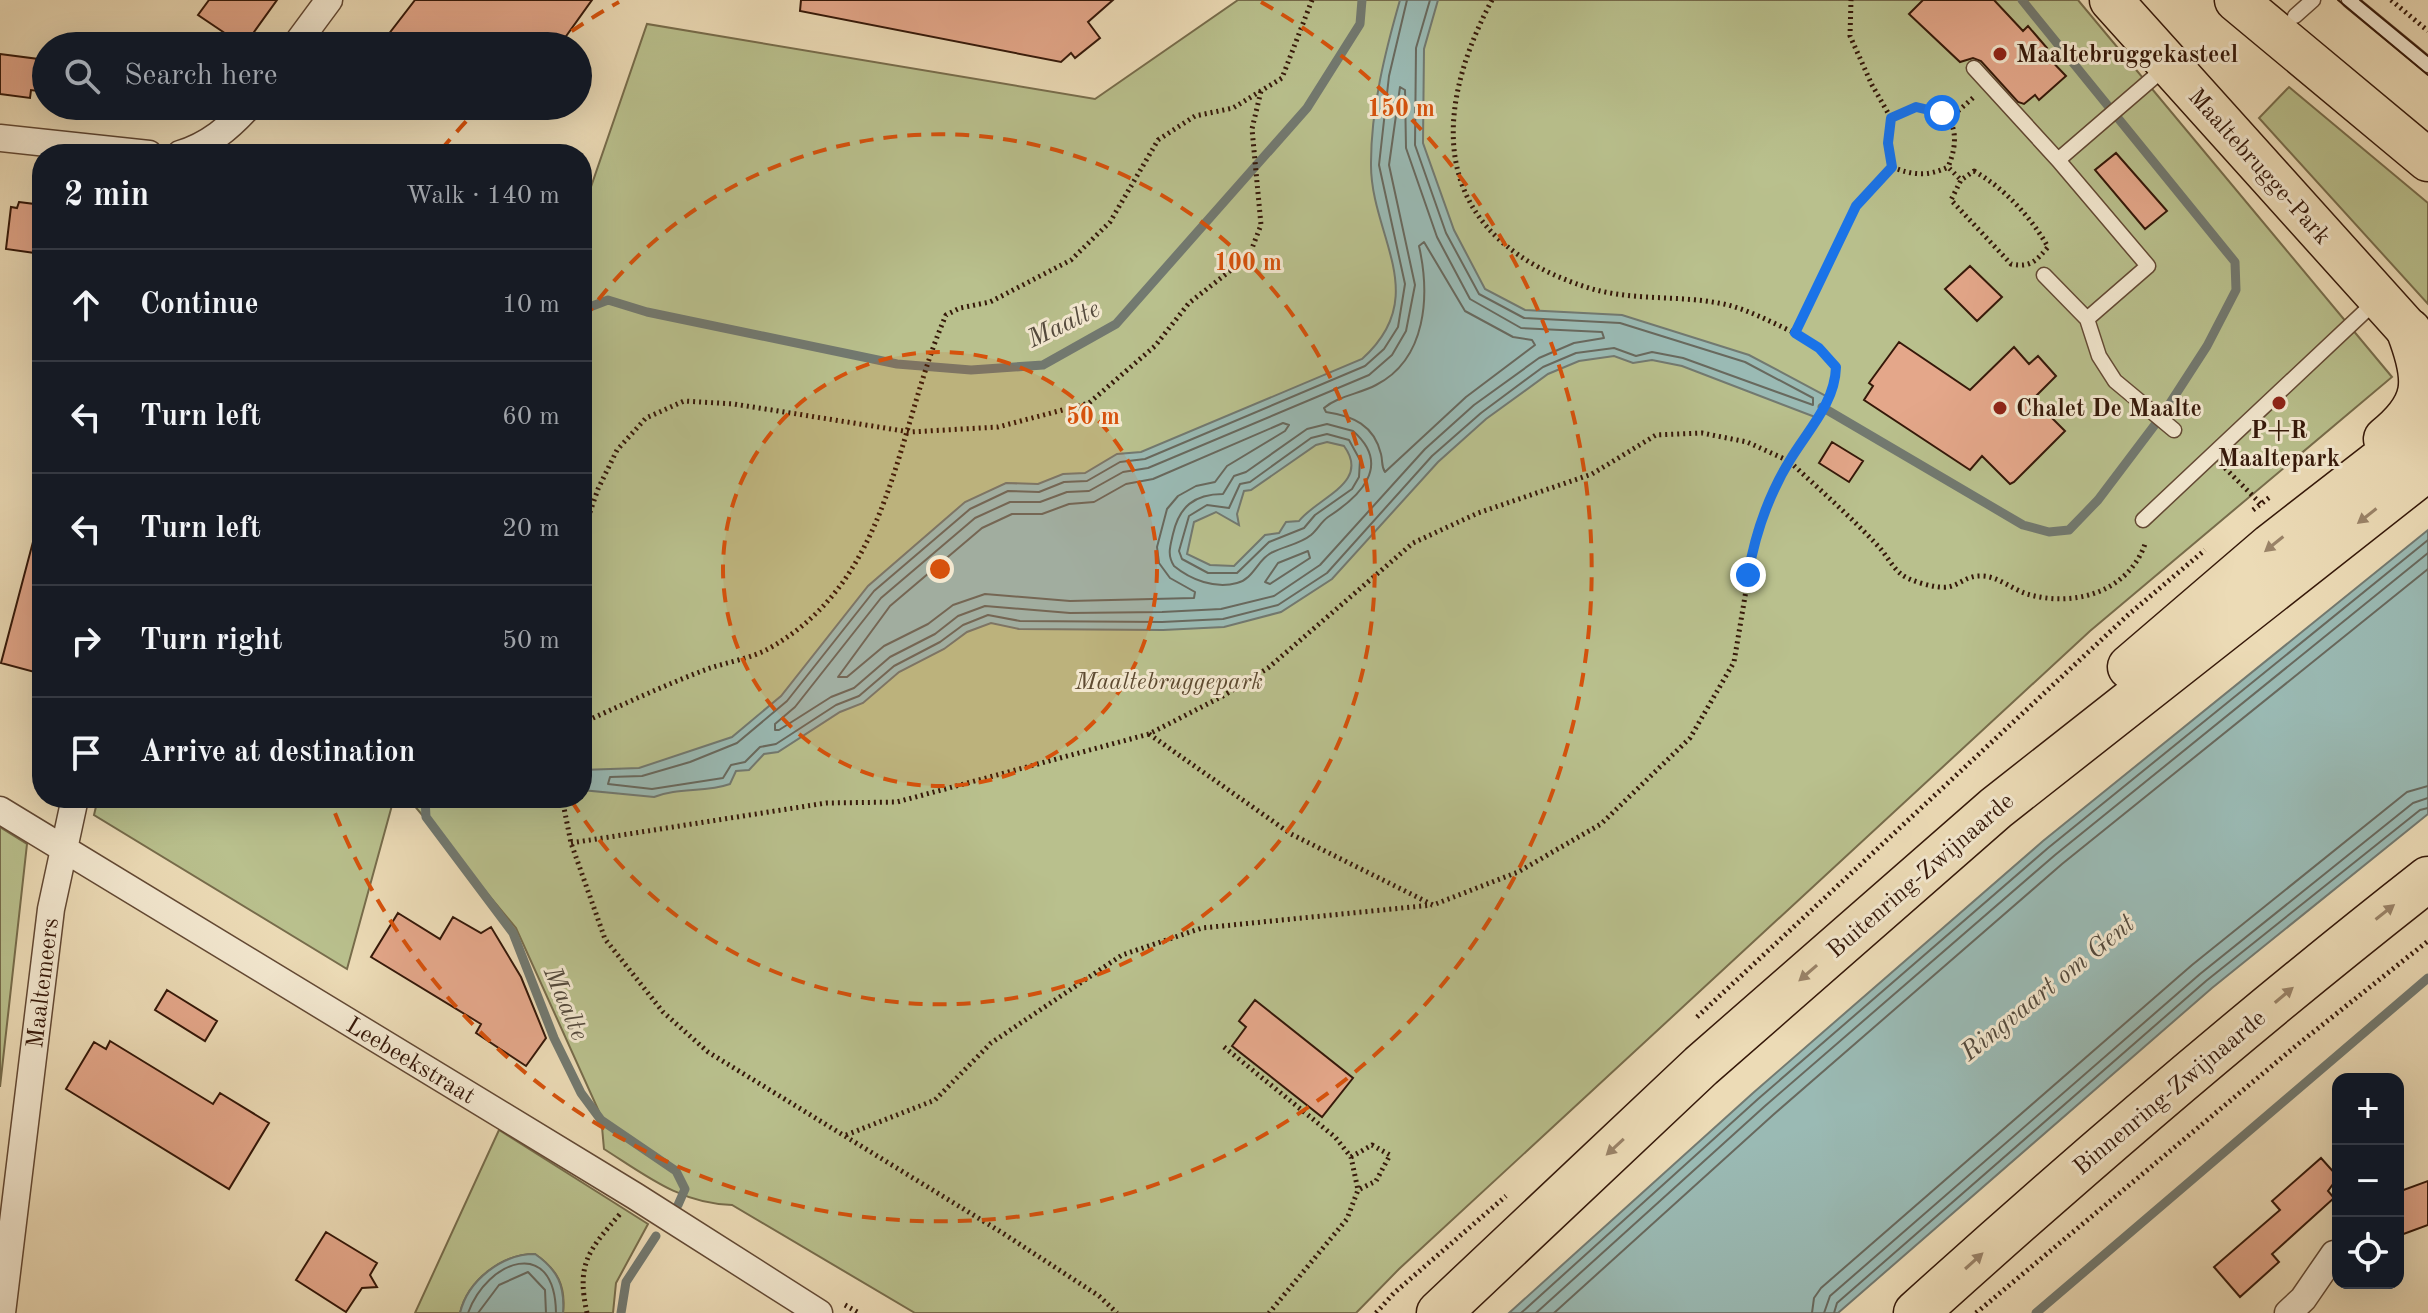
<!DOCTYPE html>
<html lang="en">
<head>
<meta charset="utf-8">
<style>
	:root { --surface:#171b24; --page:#20242c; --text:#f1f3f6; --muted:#9ea1a6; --line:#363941 }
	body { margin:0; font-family:"Old Standard TT",serif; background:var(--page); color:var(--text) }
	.controls { position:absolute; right:24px; bottom:24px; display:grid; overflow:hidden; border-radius:16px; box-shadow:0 8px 32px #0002 }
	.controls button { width:72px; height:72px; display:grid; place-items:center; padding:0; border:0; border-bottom:2px solid var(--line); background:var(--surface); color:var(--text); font:40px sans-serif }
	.stop { position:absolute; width:24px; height:24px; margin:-18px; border:6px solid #1a73e8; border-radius:50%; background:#fff }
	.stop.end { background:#1a73e8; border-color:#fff; box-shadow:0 2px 8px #0008 }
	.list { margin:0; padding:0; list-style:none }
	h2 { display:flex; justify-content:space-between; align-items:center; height:104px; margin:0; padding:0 32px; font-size:34px }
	h2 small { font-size:26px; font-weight:400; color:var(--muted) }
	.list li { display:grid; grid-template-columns:52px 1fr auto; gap:24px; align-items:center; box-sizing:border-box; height:112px; padding:0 32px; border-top:2px solid var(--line) }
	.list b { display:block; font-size:30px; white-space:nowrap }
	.list em { font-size:26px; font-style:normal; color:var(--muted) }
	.icon { flex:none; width:44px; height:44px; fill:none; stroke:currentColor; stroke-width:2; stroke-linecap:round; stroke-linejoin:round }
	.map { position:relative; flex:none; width:2428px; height:1313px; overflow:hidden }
	.search { position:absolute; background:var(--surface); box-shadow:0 8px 32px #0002; left:32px; top:32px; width:560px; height:88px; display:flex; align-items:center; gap:20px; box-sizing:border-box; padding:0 28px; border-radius:44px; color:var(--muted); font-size:30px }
	.panel { position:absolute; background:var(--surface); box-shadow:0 8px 32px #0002; left:32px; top:144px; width:560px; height:664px; border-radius:32px }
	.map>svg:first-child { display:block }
	.green { fill:#b9c08d; stroke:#776c4b; stroke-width:2 }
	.water { fill:#9abab4; stroke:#727970; stroke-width:2; fill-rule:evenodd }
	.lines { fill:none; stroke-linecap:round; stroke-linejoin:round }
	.shore { stroke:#68695e; stroke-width:2 }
	.stream { stroke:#727970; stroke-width:9 }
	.building { fill:#e4a78a; stroke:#351809; stroke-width:2 }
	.lane-casing { stroke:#634934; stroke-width:17 }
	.street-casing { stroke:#634934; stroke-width:29 }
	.primary-casing { stroke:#351809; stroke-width:45 }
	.highway-casing { stroke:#351809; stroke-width:47 }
	.path { stroke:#351809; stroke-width:5; stroke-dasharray:2 4; stroke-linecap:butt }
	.lane { stroke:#f3e8d0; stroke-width:14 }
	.street { stroke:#f3e8d0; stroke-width:26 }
	.primary { stroke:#ecdbb6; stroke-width:42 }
	.highway { stroke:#ecdbb6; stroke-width:44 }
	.tram { stroke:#351809; stroke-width:2 }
	.oneway { fill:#9a8368 }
	.route { stroke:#1a73e8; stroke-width:10 }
	.ring { fill:none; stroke:#d6520c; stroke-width:4; stroke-dasharray:14 10 }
	.poi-dot { fill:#8f2418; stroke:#f3e8d0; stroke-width:3 }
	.labels { text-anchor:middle; stroke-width:6; stroke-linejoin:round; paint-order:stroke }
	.poi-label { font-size:24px; font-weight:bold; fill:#351809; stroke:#f3e8d0; text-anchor:start }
	.street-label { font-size:24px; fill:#351809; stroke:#f3e8d0 }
	.park-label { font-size:24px; font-style:italic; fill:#5d4a31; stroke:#f3e8d0 }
	.water-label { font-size:26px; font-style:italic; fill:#53493c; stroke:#f3e8d0 }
	.centre { fill:#d6520c; stroke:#f3e8d0; stroke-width:4 }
	.ring-label { font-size:24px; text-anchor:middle; font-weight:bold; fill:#d6520c; stroke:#f3e8d0; stroke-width:6; stroke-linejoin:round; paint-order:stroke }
</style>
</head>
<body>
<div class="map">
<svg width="2428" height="1313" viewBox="0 0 2428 1313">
	<rect width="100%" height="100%" fill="#ecdbb6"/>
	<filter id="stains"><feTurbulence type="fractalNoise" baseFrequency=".0025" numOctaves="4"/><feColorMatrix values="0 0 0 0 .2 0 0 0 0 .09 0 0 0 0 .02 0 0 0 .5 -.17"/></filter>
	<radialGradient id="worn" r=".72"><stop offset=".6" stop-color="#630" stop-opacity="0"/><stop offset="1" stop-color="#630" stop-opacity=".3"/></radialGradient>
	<path class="green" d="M 1238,0 L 2078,0 L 2392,377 L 2090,631 L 1399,1269 L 1356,1313 L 915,1313 L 732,1205 C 681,1204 645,1175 604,1149 L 601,1116 L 516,928 L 408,798 L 582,798 L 582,213 L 647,24 L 1095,99 Z
		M 2289,87 L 2428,203 L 2428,304 L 2259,118 Z
		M 98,798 L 394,798 L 347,969 L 94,815 Z
		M 0,827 L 27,844 L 0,1087 Z
		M 499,1130 L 648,1224 L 616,1283 L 613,1313 L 563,1313 C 566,1286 558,1270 535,1254 C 502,1254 468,1280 460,1313 L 415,1313 Z"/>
	<path class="water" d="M 1400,0 L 1438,0 L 1424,49 L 1423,143 L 1454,230 L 1485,289 L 1525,310 L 1622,315 L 1749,355 L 1828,397 L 1815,417 L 1682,366 L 1652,360 L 1633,363 L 1614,356 L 1579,361 L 1548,374 L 1486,419 L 1438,462 L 1332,579 L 1281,612 L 1224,627 L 1163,630 L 1019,629 L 991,623 L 967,632 L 944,649 L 899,672 L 863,703 L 840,712 L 778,752 L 764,754 L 749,770 L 736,771 L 730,784 C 705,793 678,787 654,797 L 582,790 L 582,770 L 639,768 L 732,737 L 781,696 L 868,586 L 965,502 L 1006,483 L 1038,484 L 1063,474 L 1085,473 L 1117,454 L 1141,452 L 1362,359 C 1433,295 1370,236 1371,163 C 1371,109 1385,52 1400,0 ZM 1327,442 L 1344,446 C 1371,483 1318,497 1299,521 L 1286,522 L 1279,533 L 1265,535 L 1234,566 L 1210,565 L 1187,554 L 1194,522 L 1216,512 L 1239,525 L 1237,514 L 1244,491 L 1251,490 L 1316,445 Z
		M 2428,530 L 2428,814 L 2212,988 L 1838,1313 L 1509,1313 L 1753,1093 L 2043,841 Z
		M 535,1254 C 558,1270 565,1286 563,1313 L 460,1313 C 468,1280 502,1254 535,1254 Z"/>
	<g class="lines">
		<path class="shore" d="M 1407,0 L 1389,76 L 1379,165 L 1405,284 L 1398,327 L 1384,349 L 1365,366 L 1145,459 L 1120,462 L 1087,481 L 1064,482 L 1039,492 L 1008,491 L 970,509 L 874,591 L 787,701 L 737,743 L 690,762 L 642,776 L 610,777 L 608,784 L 652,789 L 723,778 L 731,765 L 745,762 L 760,747 L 776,744 L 836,705 L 859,696 L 894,666 L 940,642 L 963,625 L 988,615 L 1020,621 L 1162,622 L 1223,619 L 1278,605 L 1327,573 L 1432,456 L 1481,413 L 1543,367 L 1576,353 L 1614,348 L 1636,356 L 1652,352 L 1683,358 L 1813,405 L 1813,398 L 1745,362 L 1620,323 L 1524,318 L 1479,294 L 1446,233 L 1415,145 L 1416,48 L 1430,0
			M 1400,87 L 1405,90 L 1406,148 L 1437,237 L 1470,299 L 1521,328 L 1602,332 L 1604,338 L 1574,343 L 1539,358 L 1474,405 L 1425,449 L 1320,565 L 1274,596 L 1221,609 L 1162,612 L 1070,613 L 985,606 L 958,616 L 935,634 L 890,657 L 854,688 L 831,697 L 779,730 L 775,730 L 775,724 L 795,707 L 881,598 L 975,518 L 1010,502 L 1040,502 L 1067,492 L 1089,491 L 1123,472 L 1148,468 L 1369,375 L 1392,355 L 1406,331 L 1415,285 L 1389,165 Z
			M 1424,242 L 1465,311 L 1513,337 L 1532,340 L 1535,345 L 1466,397 L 1385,472 C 1381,466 1383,462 1381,454 C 1374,425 1353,416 1326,412 L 1324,408 C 1338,396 1359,394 1376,385 C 1427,359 1430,295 1419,246 Z
			M 1283,423 L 1289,425 L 1285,431 L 1227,466 L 1215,482 L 1196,486 L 1178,496 L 1167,509 L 1157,547 L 1159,563 L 1170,578 L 1195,592 L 1194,598 L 1070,601 L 985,594 L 953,605 L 928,624 L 884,646 L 847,677 L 838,677 L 890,606 L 982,528 L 1012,514 L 1042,514 L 1069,504 L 1094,502 L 1126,484 L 1153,479 Z
			M 1327,424 L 1353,431 C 1393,466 1359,497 1328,517 C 1321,522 1318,529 1311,535 C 1300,544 1285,546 1273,552 C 1258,558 1254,579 1237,583 C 1215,589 1191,580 1174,566 C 1167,555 1170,547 1173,534 C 1179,507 1194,494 1223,494 L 1234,476 L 1246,472 L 1307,429 Z
			M 1327,434 L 1349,440 L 1360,460 L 1359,477 L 1352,489 L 1315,515 L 1304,528 L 1269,542 L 1237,573 L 1208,573 L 1182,559 L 1179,551 L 1189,516 L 1207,505 L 1229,508 L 1240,484 L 1250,482 L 1311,438 Z
			M 1308,551 L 1310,558 L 1270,584 L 1265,582 L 1278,563 Z
			M 468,1313 C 487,1260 555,1235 556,1313
			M 478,1313 L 499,1285 L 528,1272 L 545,1290 L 546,1313
			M 1521,1313 L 1758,1099 L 2048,848 L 2428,540
			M 1536,1313 L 1765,1106 L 2055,855 L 2428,553
			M 1554,1313 L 1773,1115 L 2062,864 L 2428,569
			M 1812,1313 L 1814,1298 L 1821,1288 L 2192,965 L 2407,792 L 2428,786
			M 1824,1313 L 1830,1296 L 2200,974 L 2413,803 L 2428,798
			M 1834,1313 L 1837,1303 L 2206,981 L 2420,810 L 2428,808"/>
		<path class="stream" d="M 582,310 L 608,300 L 647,312 L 897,364 L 971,370 L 1043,365 L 1116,324 L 1307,108 L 1360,24 L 1362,0
			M 1822,407 L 2023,525 L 2049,532 L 2069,530 L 2098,500 L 2163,414 L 2207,346 L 2236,290 L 2235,262 L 2022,0
			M 425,798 L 426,817 L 513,933 L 554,1038 L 581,1093 L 601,1120 L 676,1171 L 685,1189 L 678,1205
			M 621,1313 L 626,1282 L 656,1236
			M 2036,1313 L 2428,978"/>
	</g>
	<path class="building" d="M 209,0 L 277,0 L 244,46 L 198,15 Z
		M 415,0 L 592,0 L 559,46 L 403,46 L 388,35 Z
		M 801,0 L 1113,0 L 1088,22 L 1100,38 L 1075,58 L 1071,53 L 1061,62 L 800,11 Z
		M 1923,0 L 1994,0 L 2023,31 L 2028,26 L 2047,48 L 2043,52 L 2066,76 L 2039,100 L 2035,95 L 2024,104 L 2018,102 L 1981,61 L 1973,58 L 1960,62 L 1909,14 Z
		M 0,54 L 46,60 L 46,92 L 31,90 L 30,98 L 0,94 Z
		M 2116,153 L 2167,211 L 2145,229 L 2095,170 Z
		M 19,202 L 42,205 L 42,254 L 6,249 L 11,207 L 17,208 Z
		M 1970,266 L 2002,297 L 1977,321 L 1945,289 Z
		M 1899,342 L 1970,390 L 2014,347 L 2029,364 L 2038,356 L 2056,376 L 2033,399 L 2065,431 L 2014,482 L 2010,484 L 1982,456 L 1970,470 L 1864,400 L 1873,386 L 1869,383 Z
		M 1832,442 L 1863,461 L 1849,482 L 1819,463 Z
		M 34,538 L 42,539 L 42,674 L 1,663 Z
		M 398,913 L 440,939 L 453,917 L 481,933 L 491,927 L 521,977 L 546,1038 L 526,1066 L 476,1033 L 481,1024 L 371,957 Z
		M 167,990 L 217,1021 L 205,1041 L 155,1010 Z
		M 1255,1000 L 1353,1078 L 1322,1117 L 1232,1046 L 1246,1027 L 1239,1021 Z
		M 110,1041 L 213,1104 L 220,1093 L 269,1123 L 229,1189 L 66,1089 L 94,1042 L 106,1049 Z
		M 2321,1158 L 2338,1177 L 2328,1191 L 2334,1198 L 2272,1254 L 2279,1262 L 2240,1297 L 2214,1267 L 2280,1210 L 2272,1201 Z
		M 2428,1181 L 2428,1225 L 2398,1236 L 2398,1192 Z
		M 326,1232 L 377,1263 L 370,1275 L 377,1287 L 362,1288 L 346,1312 L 296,1280 Z"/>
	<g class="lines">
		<g class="lane-casing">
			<path id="lane" d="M 2349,0 L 2428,65
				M 2295,16 L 2313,0
				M 1974,68 L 2058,160 L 2167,66
				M 2044,275 L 2087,319 L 2148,266 L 2058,160
				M 2087,319 L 2099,356 L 2115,381 L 2174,430
				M 2143,520 L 2376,301"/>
		</g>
		<g class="street-casing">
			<path id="street" d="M 295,46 L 329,0
				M 0,138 L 149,154
				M 180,154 C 209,145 229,128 249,106
				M 0,810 L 635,1196 L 819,1313
				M 2,1313 L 51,909 L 75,798
				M 2288,1313 L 2303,1299 L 2334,1254"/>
		</g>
		<g class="primary-casing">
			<path id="primary" d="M 2111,0 L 2409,331
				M 2236,0 L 2428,160"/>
		</g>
		<g class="highway-casing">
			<path id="highway" d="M 2386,439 C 2428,405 2428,381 2409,331
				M 2130,667 L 2271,546 L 2428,424
				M 1439,1313 L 1701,1066 L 1996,808 L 2428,468
				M 1916,1313 C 2082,1163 2252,1017 2428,879"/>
		</g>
		<path class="path" d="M 1492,0 C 1424,128 1439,241 1589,288 C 1635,302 1682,294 1728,305 C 1751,311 1773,323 1795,333
			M 2391,0 L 2428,31
			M 1891,118 C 1936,93 1969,118 1948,167
			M 1949,119 L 1975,96
			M 1892,167 C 1912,175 1927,177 1948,167 L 1961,180
			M 1974,171 C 2004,188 2031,217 2048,247 C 2036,261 2030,268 2011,264 L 1951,200 L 1961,180 Z
			M 2225,468 L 2261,504
			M 2253,510 L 2270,497
			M 582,535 L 598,489 L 617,450 L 646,418 L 684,401 L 734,404 L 910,432 L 998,427 L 1089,403 L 1155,346 L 1189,303 L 1249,256 L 1261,225 L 1252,129 L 1261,91
			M 582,723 C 624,704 667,684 710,668 C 729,662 751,658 768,649 C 893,580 895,432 946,315 L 960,308 L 990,302 L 1071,260 L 1110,222 L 1158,140 L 1195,116 L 1233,108 L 1282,78 L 1312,0
			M 1149,734 L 1291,834 L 1433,905 L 1518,872 L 1601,824 L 1690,738 L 1734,662 L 1756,531 L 1789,461 C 1819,489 1850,516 1878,546 C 1886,554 1892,567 1901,574 C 1909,581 1937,589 1948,587 C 1960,585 1967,575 1982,576 C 1997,576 2012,589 2027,594 C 2074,608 2130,592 2146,541
			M 562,798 L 571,843 L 605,939 L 663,1012 L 708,1052 L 1001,1232 L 1099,1296 L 1117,1313
			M 571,843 L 826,803 L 897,802 L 1149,734 L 1223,696 L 1268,668 L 1413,543 L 1478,513 L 1592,474 L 1656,435 L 1702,433 L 1747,442 L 1789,461 L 1835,387 L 1836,367 L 1819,348 L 1795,333 L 1856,206 L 1892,167 L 1888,143 L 1891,118 L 1872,85 L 1850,36 L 1851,0
			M 1697,1017 L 2128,615 L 2205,550
			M 1224,1047 L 1335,1137 L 1351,1157 L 1358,1190 L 1347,1219 L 1269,1313
			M 846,1135 L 935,1100 L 991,1043 L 1122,955 L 1202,928 L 1432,905
			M 1351,1157 L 1372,1145 L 1390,1155 L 1376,1181 L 1358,1190
			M 845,1305 L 859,1313
			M 587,1313 C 576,1263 589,1250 620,1214
			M 1376,1313 L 1394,1293 L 1506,1196
			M 1976,1313 L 2297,1045 L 2428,941"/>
		<use href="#lane" class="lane"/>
		<use href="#street" class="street"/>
		<use href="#primary" class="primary"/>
		<use href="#highway" class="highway"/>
		<path class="tram" d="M 2338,0 L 2428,75
			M 2360,0 L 2428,56"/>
	</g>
	<defs><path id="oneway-solid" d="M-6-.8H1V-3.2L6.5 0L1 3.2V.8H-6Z" transform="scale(2)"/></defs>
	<g class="oneway">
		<use href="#oneway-solid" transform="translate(2367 516) rotate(142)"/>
		<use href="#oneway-solid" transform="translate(2274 544) rotate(141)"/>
		<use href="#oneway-solid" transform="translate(2385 912) rotate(-38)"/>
		<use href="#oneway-solid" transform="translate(1808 973) rotate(139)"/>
		<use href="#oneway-solid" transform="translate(2284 995) rotate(-40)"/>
		<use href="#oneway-solid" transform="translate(1615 1147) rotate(137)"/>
		<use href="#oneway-solid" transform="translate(1974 1261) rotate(-42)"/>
	</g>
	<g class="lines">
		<path class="route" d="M 1748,575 C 1755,534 1768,496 1790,460 C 1808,430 1835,403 1836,367 L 1819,348 L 1795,333 L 1856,206 L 1892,167 L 1888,143 L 1891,118 L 1916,107 L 1942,113"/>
	</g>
	<circle cx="940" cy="569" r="217" fill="#d6520c" fill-opacity=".12"/>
	<g class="ring">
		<circle cx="940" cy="569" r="217"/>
		<path d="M584 319A435 435 0 1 1 571 800"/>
		<path d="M441 150A652 652 0 0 1 479 108M552 45A652 652 0 0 1 619 2M1261 2A652 652 0 1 1 331 803"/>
	</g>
	<g class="poi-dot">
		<circle cx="2000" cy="54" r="8"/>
		<circle cx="2279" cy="403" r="8"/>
		<circle cx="2000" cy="408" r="8"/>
	</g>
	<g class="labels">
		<g class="poi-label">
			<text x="2016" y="62">Maaltebruggekasteel</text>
			<text x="2016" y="416">Chalet De Maalte</text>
			<text x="2279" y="438" text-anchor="middle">P+R<tspan x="2279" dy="28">Maaltepark</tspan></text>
		</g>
		<g class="street-label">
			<text transform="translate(2260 166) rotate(48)" y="8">Maaltebrugge-Park</text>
			<text transform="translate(1920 875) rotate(-41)" y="8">Buitenring-Zwijnaarde</text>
			<text transform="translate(42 983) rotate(-83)" y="8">Maaltemeers</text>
			<text transform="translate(411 1060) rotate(31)" y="8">Leebeekstraat</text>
			<text transform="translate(2169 1092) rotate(-40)" y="8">Binnenring-Zwijnaarde</text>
		</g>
		<g class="park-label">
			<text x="1169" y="689">Maaltebruggepark</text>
		</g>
		<g class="water-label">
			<text transform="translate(1063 323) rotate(-26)" y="9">Maalte</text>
			<text transform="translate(2047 987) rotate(-39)" y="9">Ringvaart om Gent</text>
			<text transform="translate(567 1003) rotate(67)" y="9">Maalte</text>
		</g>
	</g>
	<circle cx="940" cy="569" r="12" class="centre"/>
	<g class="ring-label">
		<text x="1401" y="116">150 m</text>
		<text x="1248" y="270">100 m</text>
		<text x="1093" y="424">50 m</text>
	</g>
	<rect width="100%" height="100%" filter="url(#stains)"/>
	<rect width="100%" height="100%" fill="url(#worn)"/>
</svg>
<div class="controls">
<button>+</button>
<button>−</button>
<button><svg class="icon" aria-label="locate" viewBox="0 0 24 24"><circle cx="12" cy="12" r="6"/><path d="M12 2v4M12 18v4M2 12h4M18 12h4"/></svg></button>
</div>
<div class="stop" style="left:1942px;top:113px"></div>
<div class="stop end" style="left:1748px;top:575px"></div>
<div class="search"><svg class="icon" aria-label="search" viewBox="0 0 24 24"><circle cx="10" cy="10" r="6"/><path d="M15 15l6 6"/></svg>Search here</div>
<section class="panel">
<h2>2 min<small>Walk · 140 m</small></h2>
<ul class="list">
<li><svg class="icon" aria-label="ahead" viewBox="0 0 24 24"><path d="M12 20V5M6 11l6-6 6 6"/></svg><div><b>Continue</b></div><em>10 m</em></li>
<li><svg class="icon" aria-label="left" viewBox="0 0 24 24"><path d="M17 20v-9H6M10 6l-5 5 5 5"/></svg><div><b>Turn left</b></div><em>60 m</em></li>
<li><svg class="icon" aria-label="left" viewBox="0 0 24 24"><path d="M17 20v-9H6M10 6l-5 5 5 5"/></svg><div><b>Turn left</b></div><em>20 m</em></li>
<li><svg class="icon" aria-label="right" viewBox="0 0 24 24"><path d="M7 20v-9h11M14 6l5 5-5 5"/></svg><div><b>Turn right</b></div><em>50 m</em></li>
<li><svg class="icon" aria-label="arrive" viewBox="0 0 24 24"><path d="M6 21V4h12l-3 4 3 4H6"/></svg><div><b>Arrive at destination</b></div></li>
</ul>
</section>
</div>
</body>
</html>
